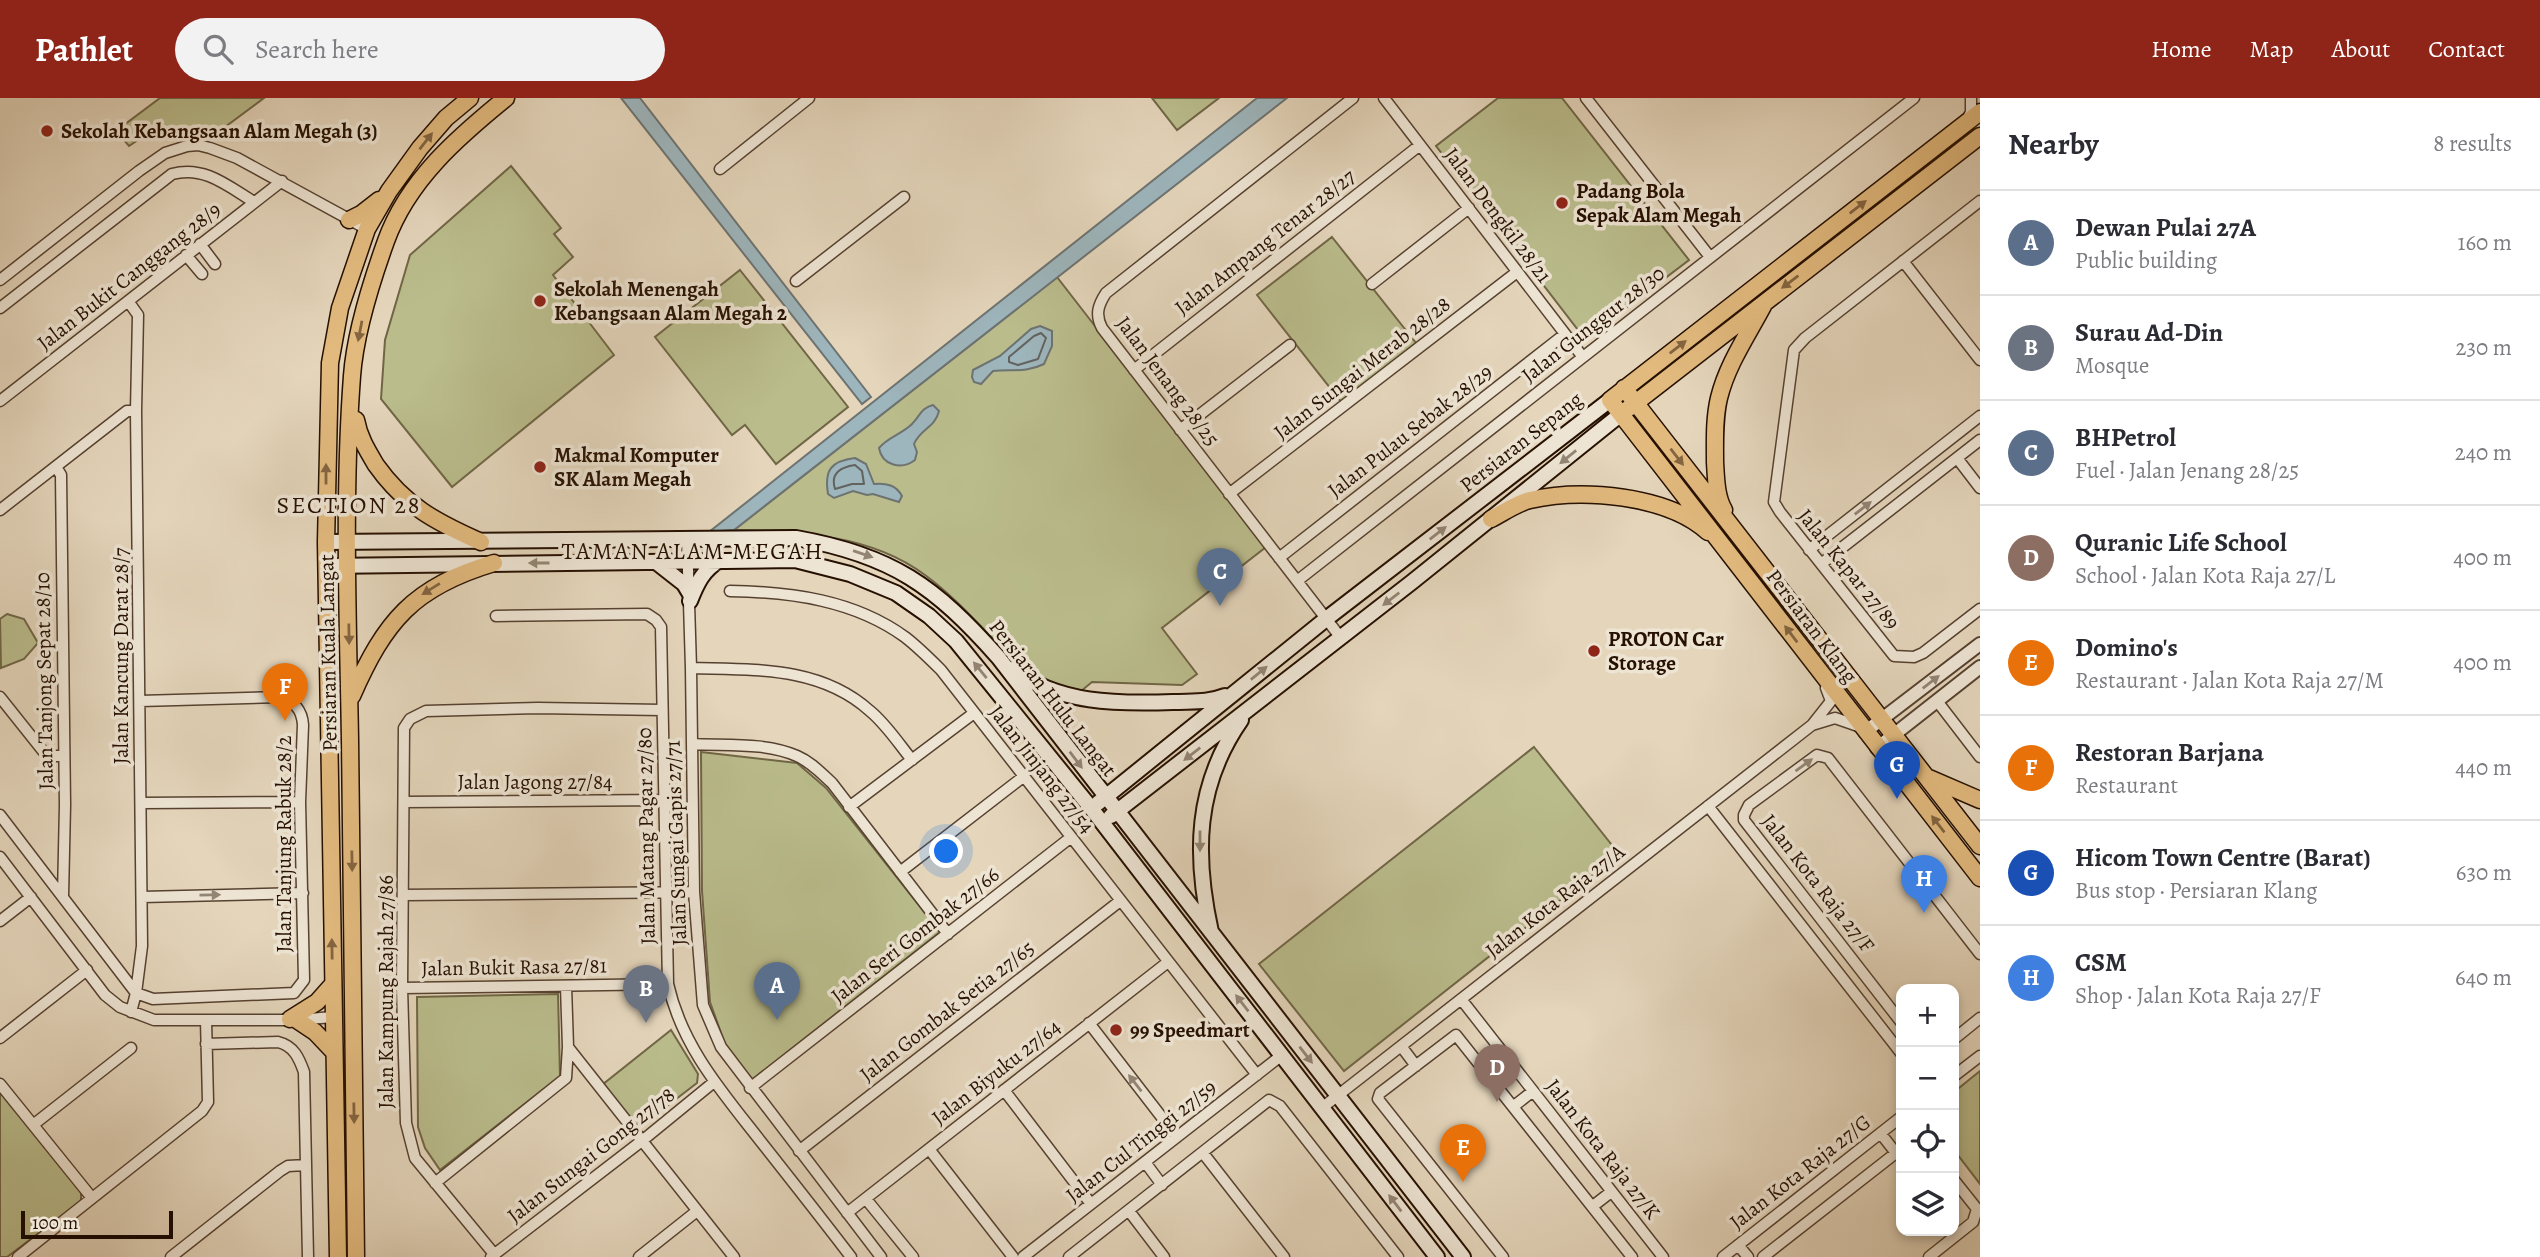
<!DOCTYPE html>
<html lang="en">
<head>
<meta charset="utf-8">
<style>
	:root { --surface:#fff; --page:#f2f2f3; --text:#2b2b33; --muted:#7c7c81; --line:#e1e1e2; --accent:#8f2418 }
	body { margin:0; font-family:Alegreya,serif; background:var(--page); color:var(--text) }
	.controls { position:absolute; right:21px; bottom:21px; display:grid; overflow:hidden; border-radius:14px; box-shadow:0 4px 10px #0003 }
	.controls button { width:63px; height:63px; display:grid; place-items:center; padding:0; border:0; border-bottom:2px solid var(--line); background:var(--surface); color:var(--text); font:35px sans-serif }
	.scale { position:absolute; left:21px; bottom:18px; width:152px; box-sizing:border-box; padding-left:7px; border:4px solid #261001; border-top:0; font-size:19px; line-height:24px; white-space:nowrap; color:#261001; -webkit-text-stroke:5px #ede4d3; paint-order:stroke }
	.you { position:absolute; left:947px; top:754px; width:24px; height:24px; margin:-18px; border:5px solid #fff; border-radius:50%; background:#1a73e8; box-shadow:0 0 0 10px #1a73e833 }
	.badge { display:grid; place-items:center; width:46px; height:46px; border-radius:50%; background:var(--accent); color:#fff; font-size:23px; font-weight:700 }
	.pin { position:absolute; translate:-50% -58px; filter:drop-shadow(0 2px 4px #0008) }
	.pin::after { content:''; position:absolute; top:37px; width:24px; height:21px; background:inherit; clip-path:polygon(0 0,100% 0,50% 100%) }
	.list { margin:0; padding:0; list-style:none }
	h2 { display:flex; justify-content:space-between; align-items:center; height:91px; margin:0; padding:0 28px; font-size:30px }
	h2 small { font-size:23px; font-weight:400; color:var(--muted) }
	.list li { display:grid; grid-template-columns:46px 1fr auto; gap:21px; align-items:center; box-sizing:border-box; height:105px; padding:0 28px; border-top:2px solid var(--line) }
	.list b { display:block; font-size:26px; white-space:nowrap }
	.list p { margin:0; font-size:23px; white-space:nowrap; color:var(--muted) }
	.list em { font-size:23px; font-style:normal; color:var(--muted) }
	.icon { flex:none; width:38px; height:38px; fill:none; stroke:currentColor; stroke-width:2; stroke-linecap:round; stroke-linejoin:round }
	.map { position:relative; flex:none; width:1980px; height:1159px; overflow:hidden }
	header { display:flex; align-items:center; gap:42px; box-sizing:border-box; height:98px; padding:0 35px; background:var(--accent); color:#fff }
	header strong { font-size:33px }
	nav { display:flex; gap:38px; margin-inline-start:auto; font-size:24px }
	.search { width:490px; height:63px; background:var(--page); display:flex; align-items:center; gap:18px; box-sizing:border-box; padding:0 24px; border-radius:38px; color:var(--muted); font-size:26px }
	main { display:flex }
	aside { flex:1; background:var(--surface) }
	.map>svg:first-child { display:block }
	.green { fill:#babc8c; stroke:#706646; stroke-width:2 }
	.water { fill:#9db5bc; stroke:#6d7371; stroke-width:2 }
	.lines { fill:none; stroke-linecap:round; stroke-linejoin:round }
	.shore { stroke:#62625e; stroke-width:2 }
	.minor-casing { stroke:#564130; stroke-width:13 }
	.tertiary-casing { stroke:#564130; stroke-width:16 }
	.secondary-casing { stroke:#261001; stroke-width:18 }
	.primary-casing { stroke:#261001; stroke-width:19 }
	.minor { stroke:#ede4d3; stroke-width:10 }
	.tertiary { stroke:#ede4d3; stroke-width:12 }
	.secondary { stroke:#ede4d3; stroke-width:14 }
	.primary { stroke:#e2ba7e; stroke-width:16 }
	.oneway { fill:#846540 }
	.oneway2 { fill:#938574 }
	.poi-dot { fill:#8f2418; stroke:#ede4d3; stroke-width:2.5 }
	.labels { text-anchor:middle; stroke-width:7; stroke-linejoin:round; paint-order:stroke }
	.poi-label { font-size:21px; font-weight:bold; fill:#261001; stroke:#ede4d3; text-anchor:start }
	.street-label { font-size:21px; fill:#261001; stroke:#ede4d3 }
	.quarter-label { font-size:24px; letter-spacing:2px; fill:#261001; stroke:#ede4d3 }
</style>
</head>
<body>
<header>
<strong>Pathlet</strong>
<div class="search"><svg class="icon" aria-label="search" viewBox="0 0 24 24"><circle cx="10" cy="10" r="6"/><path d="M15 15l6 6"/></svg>Search here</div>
<nav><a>Home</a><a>Map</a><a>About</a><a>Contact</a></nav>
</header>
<main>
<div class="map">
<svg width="1980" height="1159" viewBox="0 0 1980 1159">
	<rect width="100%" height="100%" fill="#e4d5bb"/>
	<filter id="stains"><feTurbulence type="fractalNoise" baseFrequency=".00286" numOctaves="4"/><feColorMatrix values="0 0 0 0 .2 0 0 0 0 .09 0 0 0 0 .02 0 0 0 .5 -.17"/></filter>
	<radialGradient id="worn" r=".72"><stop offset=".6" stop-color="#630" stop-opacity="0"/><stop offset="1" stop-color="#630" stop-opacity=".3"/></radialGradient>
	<path class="green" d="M 160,0 L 264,0 L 221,32 L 153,32 L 129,48 L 116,33 Z
		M 1152,0 L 1219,0 L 1177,32 Z
		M 1498,0 L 1562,0 L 1689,162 L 1585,241 L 1436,48 Z
		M 511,68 L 561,130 L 554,136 L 573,159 L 553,177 L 614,257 L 452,389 L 381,301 L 385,242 L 410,157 Z
		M 1332,139 L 1416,245 L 1342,305 L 1257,197 Z
		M 740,172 L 848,309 L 776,366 L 745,327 L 732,337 L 655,239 Z
		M 1057,179 L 1266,449 L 1162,530 L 1197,576 L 1182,587 L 1092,584 L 1080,594 C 1060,588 1038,584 1021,571 C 1011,563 1003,552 995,543 C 973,520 951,496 925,477 C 870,436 799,434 734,432 Z
		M 7,516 L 24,521 L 38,545 L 24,561 L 1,570 L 0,521 Z
		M 1534,649 L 1619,756 L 1344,973 L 1259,866 Z
		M 701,654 L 797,665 L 826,690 L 940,834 L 752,982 L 725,946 L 710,904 L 702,793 Z
		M 558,896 L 560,978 L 440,1072 L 425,1050 L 418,1029 L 417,899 Z
		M 671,932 L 698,976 L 697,985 L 637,1031 L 602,987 Z
		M 1980,973 L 1980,1086 L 1954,1052 L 1954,994 Z
		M 0,993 L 81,1094 L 81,1103 L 7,1159 L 0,1159 Z"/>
	<path class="water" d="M 621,0 L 640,0 L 871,299 L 862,306 Z
		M 1257,0 L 1287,0 L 734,432 L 709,434 Z
		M 1040,228 L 1052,233 L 1052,248 L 1044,266 C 1026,275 1011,271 993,273 L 981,286 L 974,284 L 972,279 L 973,272 L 1000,258 L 1031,231 Z
		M 933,307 L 939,313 C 935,330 920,331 914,346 L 917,354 L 915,362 C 902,372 882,368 879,350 C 888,339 902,336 912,326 C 920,318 921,310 933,307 Z
		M 855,360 L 866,366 L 874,386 C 887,385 896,387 902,398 L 899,404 L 873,396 L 867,397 L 853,393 L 834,400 L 828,396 C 824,372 831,363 855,360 Z"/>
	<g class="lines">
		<path class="shore" d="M 1041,235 L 1046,240 L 1038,261 L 1018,267 L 1009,264 L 1009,259 L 1034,238 Z
			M 855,367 L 862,373 L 864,386 L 852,386 L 835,391 C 830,375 841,369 855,367 Z"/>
		<g class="minor-casing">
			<path id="minor" d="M 1384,0 L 1582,258
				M 1586,0 L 1710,159
				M 1967,22 L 1971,14 L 1971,0
				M 720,71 L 809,0
				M 1980,103 L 1805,240 L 1794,252 L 1774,404 L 1780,414 L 1894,558 L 1914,559 L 1923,555 L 1980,511
				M 200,146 L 215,166
				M 186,157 L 202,176
				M 1903,163 L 1980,262
				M 0,182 L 139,73 L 165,55 L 187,48 L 198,47 L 210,50 L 237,60 L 367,131
				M 796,183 L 904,99
				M 1372,186 L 1469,110
				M 128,203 L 138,217 L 136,313 L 142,848 L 136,895 L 131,914
				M 0,210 L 172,76 C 204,67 228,88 254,104
				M 1134,272 L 1420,47
				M 0,303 L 282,83
				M 1180,332 L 1290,247
				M 1957,360 L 1980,390
				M 56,369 L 61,377 L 65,707 L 63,798
				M 1229,396 L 1517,174
				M 0,412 L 127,313 L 136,313
				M 687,440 L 691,570 L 694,794 L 703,907 L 721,949 L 881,1159
				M 1809,452 L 1980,318
				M 1279,460 L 1565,236
				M 1821,466 L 1980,342
				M 1297,483 L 1914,0
				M 730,493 C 791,494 854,502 905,539 C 918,549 930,561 941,572 L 1257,977
				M 496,518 L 647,516 L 656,522 L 661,529 L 668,886 C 682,949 723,995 762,1045 C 792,1083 822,1121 851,1159
				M 1341,540 L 1102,230 C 1095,217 1098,207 1106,195 L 1353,0
				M 691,570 C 755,572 820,568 870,613 C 886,626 899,646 912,662
				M 0,599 L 43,653 L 51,658 L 63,658
				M 1937,603 L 1980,659
				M 1812,627 L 1835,620 L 1861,629
				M 692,646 C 725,648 766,644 797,658 C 811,664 821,675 832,685 L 948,836
				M 404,704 L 665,702
				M 141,705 L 300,704
				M 1708,708 L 1901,955
				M 849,709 L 974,615
				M 0,717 L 136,895 L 153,901 L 294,895 L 304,882 L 300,704 L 303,627 C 302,611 294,603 279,599 L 140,603
				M 0,759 L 105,897 L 120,909 L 154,922 L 297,922 L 333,919
				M 900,774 L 1023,679
				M 404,797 L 694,794
				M 142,799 L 303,795
				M 0,823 L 31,799
				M 566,888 L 568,949 L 734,1159
				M 402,890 L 668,886
				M 1461,901 L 1663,1159
				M 1901,924 L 1744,722 L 1744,717 L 1749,707 L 1817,657 L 1828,660 L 1980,856
				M 1089,925 L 1177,1039
				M 0,940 L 87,872
				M 1954,941 L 1980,920
				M 206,946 L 278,944 C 294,948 299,960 304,974 L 308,1159
				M 1401,948 L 1416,968
				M 1954,978 L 1980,958
				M 0,986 L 92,1100
				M 750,990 L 1070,740
				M 1004,992 L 1091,1106
				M 1514,1008 L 1533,993
				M 1323,1009 L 1812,627 L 1831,603 L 1826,590
				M 33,1027 L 131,950
				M 1881,1036 L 1896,1055
				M 929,1051 L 1013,1159
				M 799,1053 L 1120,803
				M 1203,1055 L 1284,1159
				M 1145,1064 L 1162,1087
				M 435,1085 L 566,980 L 568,949
				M 866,1101 L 913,1159
				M 1593,1108 L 1611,1094
				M 1129,1113 L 1164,1159
				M 847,1115 L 1168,864
				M 1738,1147 L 1748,1159
				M 494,1156 L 415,1060 L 406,1025 L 402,890 L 404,630 L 410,621 L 426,613 L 538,610 L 662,612
				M 18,1159 L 202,1013 L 208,1004 L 206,922
				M 171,1159 L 280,1073 L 288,1068 L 306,1067
				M 491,1159 L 643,1042 L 714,984
				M 639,1159 L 697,1113
				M 1023,1159 L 1282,957
				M 1069,1159 L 1269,1002 L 1280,1008 L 1398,1159
				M 1503,1159 L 1378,1001 L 1380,995 L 1456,937 L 1632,1159
				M 1723,1159 L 1901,1019
				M 1763,1159 L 1901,1051
				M 1929,1159 L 1973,1124 L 1977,1111 L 1954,1082"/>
		</g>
		<g class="tertiary-casing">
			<path id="tertiary" d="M 1865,634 L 1980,546
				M 1877,650 L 1980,569"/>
		</g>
		<g class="secondary-casing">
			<path id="secondary" d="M 326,444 L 796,440 C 892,457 935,488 998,559 L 1463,1159
				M 656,464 L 684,486 L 690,496
				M 326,468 L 795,462 L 850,476 L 896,495 L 929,518 L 956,543 L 1091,710 L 1437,1159
				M 690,503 C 697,485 703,472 720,462
				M 1013,571 C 1058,606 1118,606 1173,604 C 1192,603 1207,605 1225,598
				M 1098,705 L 1326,521 L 1610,302
				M 1111,718 L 1412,484 L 1621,316
				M 1211,834 C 1194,757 1195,688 1241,622"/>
		</g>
		<g class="primary-casing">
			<path id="primary" d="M 1980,14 L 1610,302 L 1980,780
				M 349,122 L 361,116 L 379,102
				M 1624,290 L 1980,748
				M 1629,310 L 1980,38
				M 356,322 C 359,339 367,352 376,367 C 405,408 436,424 481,444
				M 1724,412 C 1716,398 1716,380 1715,364 C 1715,343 1714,321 1719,300 C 1727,267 1747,238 1763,208
				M 1491,421 C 1503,415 1517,405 1530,402 C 1582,390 1667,397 1708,434
				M 352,598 C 385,523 413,489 494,465
				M 1929,680 L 1980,702
				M 290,921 L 317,904 L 333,886
				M 297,922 L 315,934 L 333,953
				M 338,1159 L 326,444 L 330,265 L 340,210 L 367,131 L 389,93 L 420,50 L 446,20 L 470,0
				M 356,1159 C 354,987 353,815 350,642 C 348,521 343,399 352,278 C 355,236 372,182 386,143 C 408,82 458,39 506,0"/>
		</g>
		<use href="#minor" class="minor"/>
		<use href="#tertiary" class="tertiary"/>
		<use href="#secondary" class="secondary"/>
		<use href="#primary" class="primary"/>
	</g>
	<defs><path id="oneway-solid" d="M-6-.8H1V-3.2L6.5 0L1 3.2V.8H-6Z" transform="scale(1.75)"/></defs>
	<g class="oneway">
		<use href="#oneway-solid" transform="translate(426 43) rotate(-52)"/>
		<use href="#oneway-solid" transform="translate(1858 109) rotate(-38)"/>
		<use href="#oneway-solid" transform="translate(1790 184) rotate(143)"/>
		<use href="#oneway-solid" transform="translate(360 233) rotate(101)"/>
		<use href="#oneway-solid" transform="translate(1678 249) rotate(-38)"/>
		<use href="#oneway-solid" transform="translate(1677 359) rotate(52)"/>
		<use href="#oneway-solid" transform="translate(326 376) rotate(-90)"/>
		<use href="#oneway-solid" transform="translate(431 491) rotate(148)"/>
		<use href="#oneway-solid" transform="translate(349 536) rotate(89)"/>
		<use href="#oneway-solid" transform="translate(1791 536) rotate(-127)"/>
		<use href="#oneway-solid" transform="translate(1938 726) rotate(-128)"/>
		<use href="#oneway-solid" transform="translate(352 763) rotate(89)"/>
		<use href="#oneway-solid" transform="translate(332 851) rotate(-91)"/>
		<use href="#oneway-solid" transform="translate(354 1015) rotate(89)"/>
	</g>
	<g class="oneway2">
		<use href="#oneway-solid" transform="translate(1568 359) rotate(141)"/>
		<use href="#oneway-solid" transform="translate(1863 410) rotate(-38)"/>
		<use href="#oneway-solid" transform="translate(1438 435) rotate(-38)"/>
		<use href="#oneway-solid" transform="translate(863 456) rotate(19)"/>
		<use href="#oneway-solid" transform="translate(539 465) rotate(180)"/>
		<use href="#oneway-solid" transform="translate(1391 501) rotate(142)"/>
		<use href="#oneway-solid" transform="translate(980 572) rotate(-129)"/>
		<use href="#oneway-solid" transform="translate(1259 575) rotate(-39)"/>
		<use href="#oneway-solid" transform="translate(1931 584) rotate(-38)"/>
		<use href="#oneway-solid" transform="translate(1192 656) rotate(142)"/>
		<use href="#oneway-solid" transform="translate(1076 662) rotate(53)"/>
		<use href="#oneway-solid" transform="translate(1804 667) rotate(-36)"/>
		<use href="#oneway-solid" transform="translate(1200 743) rotate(90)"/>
		<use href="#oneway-solid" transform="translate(210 797) rotate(-1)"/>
		<use href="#oneway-solid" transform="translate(1242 905) rotate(-128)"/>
		<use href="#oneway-solid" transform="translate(1306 957) rotate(52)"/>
		<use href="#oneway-solid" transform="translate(1135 985) rotate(-128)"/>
		<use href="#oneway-solid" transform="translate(1395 1105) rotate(-127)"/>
	</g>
	<g class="poi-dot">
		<circle cx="47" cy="33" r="7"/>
		<circle cx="1562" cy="105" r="7"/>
		<circle cx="540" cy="203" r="7"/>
		<circle cx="540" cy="369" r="7"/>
		<circle cx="1594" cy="553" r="7"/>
		<circle cx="1116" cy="932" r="7"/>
	</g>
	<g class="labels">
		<g class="poi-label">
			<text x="61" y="40">Sekolah Kebangsaan Alam Megah (3)</text>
			<text x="1576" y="100">Padang Bola<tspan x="1576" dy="24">Sepak Alam Megah</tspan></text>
			<text x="554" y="198">Sekolah Menengah<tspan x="554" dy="24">Kebangsaan Alam Megah 2</tspan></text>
			<text x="554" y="364">Makmal Komputer<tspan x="554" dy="24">SK Alam Megah</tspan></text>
			<text x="1608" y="548">PROTON Car<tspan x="1608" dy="24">Storage</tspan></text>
			<text x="1130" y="939">99 Speedmart</text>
		</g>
		<g class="street-label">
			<text transform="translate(1498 117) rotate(53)" y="7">Jalan Dengkil 28/21</text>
			<text transform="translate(1265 144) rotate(-38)" y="7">Jalan Ampang Tenar 28/27</text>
			<text transform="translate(129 178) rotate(-38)" y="7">Jalan Bukit Canggang 28/9</text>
			<text transform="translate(1593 226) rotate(-38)" y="7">Jalan Gunggur 28/30</text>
			<text transform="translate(1362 270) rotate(-38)" y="7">Jalan Sungai Merab 28/28</text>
			<text transform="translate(1168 283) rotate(53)" y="7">Jalan Jenang 28/25</text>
			<text transform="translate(1410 333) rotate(-38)" y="7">Jalan Pulau Sebak 28/29</text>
			<text transform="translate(1521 344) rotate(-38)" y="7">Persiaran Sepang</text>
			<text transform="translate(1849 471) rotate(51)" y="7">Jalan Kapar 27/89</text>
			<text transform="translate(1812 528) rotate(53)" y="7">Persiaran Klang</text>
			<text transform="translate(328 555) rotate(-91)" y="7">Persiaran Kuala Langat</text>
			<text transform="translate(121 558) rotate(-90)" y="7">Jalan Kancung Darat 28/7</text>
			<text transform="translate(44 583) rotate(-91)" y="7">Jalan Tanjong Sepat 28/10</text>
			<text transform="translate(1053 600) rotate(52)" y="7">Persiaran Hulu Langat</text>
			<text transform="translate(1042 671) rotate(52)" y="7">Jalan Jinjang 27/54</text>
			<text x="535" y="691">Jalan Jagong 27/84</text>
			<text transform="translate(646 738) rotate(-91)" y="7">Jalan Matang Pagar 27/80</text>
			<text transform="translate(676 745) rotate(-92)" y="7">Jalan Sungai Gapis 27/71</text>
			<text transform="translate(284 746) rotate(-90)" y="7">Jalan Tanjung Rabuk 28/2</text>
			<text transform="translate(1818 785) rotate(52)" y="7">Jalan Kota Raja 27/F</text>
			<text transform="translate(1555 803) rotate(-38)" y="7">Jalan Kota Raja 27/A</text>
			<text transform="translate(915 837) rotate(-38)" y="7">Jalan Seri Gombak 27/66</text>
			<text transform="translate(514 869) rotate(-1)" y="7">Jalan Bukit Rasa 27/81</text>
			<text transform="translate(386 894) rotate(-90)" y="7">Jalan Kampung Rajah 27/86</text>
			<text transform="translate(947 913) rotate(-38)" y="7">Jalan Gombak Setia 27/65</text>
			<text transform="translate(996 974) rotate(-38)" y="7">Jalan Biyuku 27/64</text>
			<text transform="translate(1141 1043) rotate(-38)" y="7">Jalan Cul Tinggi 27/59</text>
			<text transform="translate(1603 1051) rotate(52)" y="7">Jalan Kota Raja 27/K</text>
			<text transform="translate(591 1057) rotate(-38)" y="7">Jalan Sungai Gong 27/78</text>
			<text transform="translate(1800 1074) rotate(-38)" y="7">Jalan Kota Raja 27/G</text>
		</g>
		<g class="quarter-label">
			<text x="349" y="415">SECTION 28</text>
			<text x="693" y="461">TAMAN ALAM MEGAH</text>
		</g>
	</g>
	<rect width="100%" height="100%" filter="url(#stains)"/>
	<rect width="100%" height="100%" fill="url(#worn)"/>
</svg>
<div class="controls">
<button>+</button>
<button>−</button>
<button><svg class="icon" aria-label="locate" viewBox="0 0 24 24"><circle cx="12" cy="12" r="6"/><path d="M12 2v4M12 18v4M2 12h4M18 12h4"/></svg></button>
<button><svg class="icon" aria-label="layers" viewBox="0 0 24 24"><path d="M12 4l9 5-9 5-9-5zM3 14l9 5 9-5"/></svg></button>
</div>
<div class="scale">100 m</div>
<div class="you"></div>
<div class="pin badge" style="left:777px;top:922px;background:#5c6f8a">A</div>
<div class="pin badge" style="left:646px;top:925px;background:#6b7280">B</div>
<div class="pin badge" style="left:1220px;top:508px;background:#5c6f8a">C</div>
<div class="pin badge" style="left:1497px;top:1004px;background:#8d6e63">D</div>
<div class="pin badge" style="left:1463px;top:1084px;background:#e8710a">E</div>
<div class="pin badge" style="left:285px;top:623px;background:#e8710a">F</div>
<div class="pin badge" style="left:1897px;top:701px;background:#1a4fb4">G</div>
<div class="pin badge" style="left:1924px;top:815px;background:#3f7fe0">H</div>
</div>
<aside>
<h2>Nearby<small>8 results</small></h2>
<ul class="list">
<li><span class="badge" style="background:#5c6f8a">A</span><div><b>Dewan Pulai 27A</b><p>Public building</p></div><em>160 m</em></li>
<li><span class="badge" style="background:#6b7280">B</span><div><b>Surau Ad-Din</b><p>Mosque</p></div><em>230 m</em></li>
<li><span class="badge" style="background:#5c6f8a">C</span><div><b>BHPetrol</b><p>Fuel · Jalan Jenang 28/25</p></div><em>240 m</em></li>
<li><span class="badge" style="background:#8d6e63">D</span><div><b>Quranic Life School</b><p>School · Jalan Kota Raja 27/L</p></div><em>400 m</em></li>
<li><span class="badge" style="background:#e8710a">E</span><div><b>Domino's</b><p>Restaurant · Jalan Kota Raja 27/M</p></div><em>400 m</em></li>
<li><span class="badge" style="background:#e8710a">F</span><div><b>Restoran Barjana</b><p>Restaurant</p></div><em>440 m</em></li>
<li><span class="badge" style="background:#1a4fb4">G</span><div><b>Hicom Town Centre (Barat)</b><p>Bus stop · Persiaran Klang</p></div><em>630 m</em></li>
<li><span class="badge" style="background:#3f7fe0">H</span><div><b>CSM</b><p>Shop · Jalan Kota Raja 27/F</p></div><em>640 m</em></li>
</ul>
</aside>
</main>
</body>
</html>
